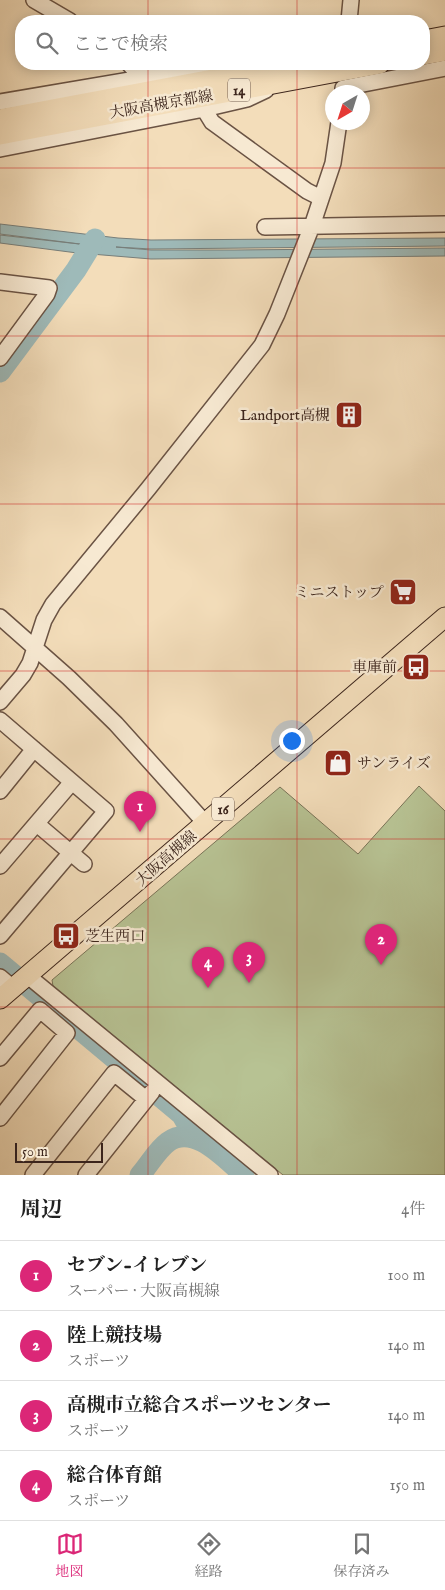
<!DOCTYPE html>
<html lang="ja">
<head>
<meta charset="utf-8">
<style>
	:root { --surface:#fff; --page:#f2f2f2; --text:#222; --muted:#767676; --line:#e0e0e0; --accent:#db2777 }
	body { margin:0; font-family:"IM FELL English","Noto Serif JP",serif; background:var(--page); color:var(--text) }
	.compass { position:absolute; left:325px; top:85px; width:45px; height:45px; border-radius:50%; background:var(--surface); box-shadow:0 2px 12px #0003; rotate:219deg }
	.scale { position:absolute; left:15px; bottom:12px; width:88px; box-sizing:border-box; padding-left:5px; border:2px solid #3c251c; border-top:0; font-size:14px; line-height:18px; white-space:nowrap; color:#3c251c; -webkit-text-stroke:4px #f7e9d2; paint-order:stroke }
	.you { position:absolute; left:291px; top:740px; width:18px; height:18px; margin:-12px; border:4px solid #fff; border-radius:50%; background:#1a73e8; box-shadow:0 0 0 8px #1a73e833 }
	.badge { display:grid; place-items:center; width:32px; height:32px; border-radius:50%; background:var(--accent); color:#fff; font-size:16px; font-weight:700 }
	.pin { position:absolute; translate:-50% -41px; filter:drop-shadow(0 1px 2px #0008) }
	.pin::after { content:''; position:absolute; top:26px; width:18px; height:15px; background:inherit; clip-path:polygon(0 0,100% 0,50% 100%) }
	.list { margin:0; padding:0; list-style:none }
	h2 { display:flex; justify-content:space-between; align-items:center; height:65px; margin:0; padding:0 20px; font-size:21px }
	h2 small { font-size:16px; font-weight:400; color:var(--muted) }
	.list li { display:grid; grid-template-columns:32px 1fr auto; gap:15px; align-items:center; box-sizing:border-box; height:70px; padding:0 20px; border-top:1px solid var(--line) }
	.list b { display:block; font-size:19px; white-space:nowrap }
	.list p { margin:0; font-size:16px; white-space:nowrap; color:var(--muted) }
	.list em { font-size:16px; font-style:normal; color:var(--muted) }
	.icon { flex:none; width:28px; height:28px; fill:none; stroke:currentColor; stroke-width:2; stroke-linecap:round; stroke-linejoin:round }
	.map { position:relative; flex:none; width:445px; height:1175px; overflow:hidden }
	.search { position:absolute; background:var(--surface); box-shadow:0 2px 12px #0003; left:15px; right:15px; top:15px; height:55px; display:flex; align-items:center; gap:12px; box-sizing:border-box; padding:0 18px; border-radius:20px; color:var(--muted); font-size:19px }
	.sheet { height:345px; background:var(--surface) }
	nav { display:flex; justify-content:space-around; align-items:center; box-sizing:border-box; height:70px; border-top:1px solid var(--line); background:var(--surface); font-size:14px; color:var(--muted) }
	nav a { display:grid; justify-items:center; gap:2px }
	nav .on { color:var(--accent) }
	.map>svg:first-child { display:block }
	.green { fill:#b7c293; stroke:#7a7458 }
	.water { fill:#9ebab9; stroke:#777e7a }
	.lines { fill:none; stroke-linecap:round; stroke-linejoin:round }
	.river { stroke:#9ebab9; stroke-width:21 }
	.minor-casing { stroke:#6a5344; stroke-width:18 }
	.major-casing { stroke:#3c251c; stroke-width:21 }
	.minor { stroke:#f7e9d2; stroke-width:15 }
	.major { stroke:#f3ddba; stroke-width:19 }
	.grid { fill:none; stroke:#d62828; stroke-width:1; stroke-opacity:0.55 }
	.labels { text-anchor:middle; stroke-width:5; stroke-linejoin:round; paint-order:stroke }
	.shield { fill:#f7e9d2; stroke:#746053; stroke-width:1 }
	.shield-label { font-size:14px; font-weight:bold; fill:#3c251c }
	.street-label { font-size:15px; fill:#3c251c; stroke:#f7e9d2 }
	.poi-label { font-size:15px; fill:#3c251c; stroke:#f7e9d2; text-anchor:end }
</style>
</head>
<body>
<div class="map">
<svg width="445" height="1175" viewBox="0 0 445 1175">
	<rect width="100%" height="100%" fill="#f3ddba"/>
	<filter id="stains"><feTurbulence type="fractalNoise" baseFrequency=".004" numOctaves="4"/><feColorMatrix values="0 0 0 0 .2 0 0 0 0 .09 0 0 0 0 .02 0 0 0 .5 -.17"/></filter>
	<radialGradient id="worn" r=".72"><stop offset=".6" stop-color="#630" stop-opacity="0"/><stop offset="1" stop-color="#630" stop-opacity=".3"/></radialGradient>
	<path class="green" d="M 419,786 L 445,811 L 445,1175 L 283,1175 L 53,986 L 52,980 L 280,787 L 358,854 Z"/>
	<path class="water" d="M 0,224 L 118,238 L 151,240 L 445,238 L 445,246 L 151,249 L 116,247 L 151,250 L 235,250 L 445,248 L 445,256 L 151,259 L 91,254 L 90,256 L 85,255 L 85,254 L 0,243 L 0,235 L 88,245 L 0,234 Z"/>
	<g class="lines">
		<path class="river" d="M 0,372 L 76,270 L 95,239
			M 0,963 L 182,1115 L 191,1131 L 201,1140
			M 140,1175 C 149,1165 157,1150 168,1142 C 194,1123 225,1159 244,1175"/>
		<g class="minor-casing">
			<path id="minor" d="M 34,0 L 70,21
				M 349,21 L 351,0
				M 129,64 L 141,77
				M 343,88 L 445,68
				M 0,102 L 212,66 L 242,64
				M 204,109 L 212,122 L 307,191 L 321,198
				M 0,149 L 204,109 L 247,99 L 266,90
				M 265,227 L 445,224
				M 0,282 L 49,288 L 47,294 L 0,358
				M 0,617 L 69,678 L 116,724 L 206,824
				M 0,702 L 23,675 L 30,663 L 44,620 L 53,604 L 148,489 L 262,345 L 277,314 L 312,226 L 333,163 L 339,122
				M 0,720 L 106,811 L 0,936
				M 0,791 L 34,749
				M 37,824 L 84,864
				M 0,866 L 72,782
				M 28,976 L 270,1175
				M 0,977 L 13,988
				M 0,1058 L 40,1010 L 67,1033 L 0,1118
				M 33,1175 L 114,1073 L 146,1099
				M 86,1175 L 152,1092"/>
		</g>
		<g class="major-casing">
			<path id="major" d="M 424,40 L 445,36
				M 424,55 L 445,51
				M 0,119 L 293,64
				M 0,135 L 380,64
				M 0,999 L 445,617"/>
		</g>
		<use href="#minor" class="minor"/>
		<use href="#major" class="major"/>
	</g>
	<path class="grid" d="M 148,0 L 148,21M 297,0 L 297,21M 148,64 L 148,1175M 297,64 L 297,1175M 0,168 L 445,168M 0,336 L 445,336M 0,504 L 445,504M 0,671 L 445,671M 0,839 L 445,839M 0,1007 L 445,1007"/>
	<defs>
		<g id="building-square" transform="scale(1.4375)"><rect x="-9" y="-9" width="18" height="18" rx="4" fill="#8f2418" stroke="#f7e9d2"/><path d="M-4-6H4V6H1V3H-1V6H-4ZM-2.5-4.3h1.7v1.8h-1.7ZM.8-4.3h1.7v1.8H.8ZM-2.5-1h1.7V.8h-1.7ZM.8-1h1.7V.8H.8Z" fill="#fff"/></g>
		<g id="supermarket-square" transform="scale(1.4375)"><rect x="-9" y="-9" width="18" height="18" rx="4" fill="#8f2418" stroke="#f7e9d2"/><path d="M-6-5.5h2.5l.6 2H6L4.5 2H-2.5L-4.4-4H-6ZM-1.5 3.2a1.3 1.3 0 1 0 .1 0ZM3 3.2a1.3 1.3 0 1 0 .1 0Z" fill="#fff"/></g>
		<g id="bus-square" transform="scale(1.4375)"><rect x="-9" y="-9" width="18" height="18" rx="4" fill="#8f2418" stroke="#f7e9d2"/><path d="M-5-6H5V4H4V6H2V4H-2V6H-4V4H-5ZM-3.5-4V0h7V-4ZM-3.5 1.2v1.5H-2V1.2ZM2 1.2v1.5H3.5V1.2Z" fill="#fff"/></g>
		<g id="shop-square" transform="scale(1.4375)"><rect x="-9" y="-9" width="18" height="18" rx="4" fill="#8f2418" stroke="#f7e9d2"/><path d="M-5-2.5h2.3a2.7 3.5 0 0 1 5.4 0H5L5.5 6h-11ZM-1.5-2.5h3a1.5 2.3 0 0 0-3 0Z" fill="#fff"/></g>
	</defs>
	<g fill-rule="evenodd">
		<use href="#building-square" x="349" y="415"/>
		<use href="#supermarket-square" x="403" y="592"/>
		<use href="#bus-square" x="416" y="667"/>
		<use href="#shop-square" x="338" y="763"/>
		<use href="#bus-square" x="66" y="936"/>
	</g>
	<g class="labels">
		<g class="shield">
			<rect x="228" y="78.5" width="22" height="23" rx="4"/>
			<rect x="212" y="797.5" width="22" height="23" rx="4"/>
		</g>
		<g class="shield-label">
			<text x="239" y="95">14</text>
			<text x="223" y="814">16</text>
		</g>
		<g class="street-label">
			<text transform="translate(161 104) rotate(-10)" y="5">大阪高槻京都線</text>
			<text transform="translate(166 858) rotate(-41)" y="5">大阪高槻線</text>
		</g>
		<g class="poi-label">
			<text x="330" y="420">Landport高槻</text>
			<text x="384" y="597">ミニストップ</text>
			<text x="397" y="672">車庫前</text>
			<text x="357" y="768" text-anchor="start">サンライズ</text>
			<text x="85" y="941" text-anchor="start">芝生西口</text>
		</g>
	</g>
	<rect width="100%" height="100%" filter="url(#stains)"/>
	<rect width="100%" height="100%" fill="url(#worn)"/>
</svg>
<svg class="compass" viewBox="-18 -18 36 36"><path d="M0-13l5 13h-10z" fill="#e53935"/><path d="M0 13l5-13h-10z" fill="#767676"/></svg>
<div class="scale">50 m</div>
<div class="you"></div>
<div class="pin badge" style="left:140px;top:832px">1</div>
<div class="pin badge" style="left:381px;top:965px">2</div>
<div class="pin badge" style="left:249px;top:983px">3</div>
<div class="pin badge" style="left:208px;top:988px">4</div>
<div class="search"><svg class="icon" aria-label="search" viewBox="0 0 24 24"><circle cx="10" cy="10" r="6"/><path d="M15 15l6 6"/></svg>ここで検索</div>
</div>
<section class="sheet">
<h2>周辺<small>4件</small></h2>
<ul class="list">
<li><span class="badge">1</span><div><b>セブン-イレブン</b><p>スーパー · 大阪高槻線</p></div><em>100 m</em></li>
<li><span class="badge">2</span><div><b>陸上競技場</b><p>スポーツ</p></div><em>140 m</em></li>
<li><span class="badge">3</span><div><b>高槻市立総合スポーツセンター</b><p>スポーツ</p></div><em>140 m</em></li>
<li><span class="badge">4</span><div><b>総合体育館</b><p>スポーツ</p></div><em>150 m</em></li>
</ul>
</section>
<nav>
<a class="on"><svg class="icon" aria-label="map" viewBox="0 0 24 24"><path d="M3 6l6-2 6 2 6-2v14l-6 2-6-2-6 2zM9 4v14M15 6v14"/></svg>地図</a>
<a><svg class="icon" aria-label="directions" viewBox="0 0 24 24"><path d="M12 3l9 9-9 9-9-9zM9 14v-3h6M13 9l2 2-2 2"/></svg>経路</a>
<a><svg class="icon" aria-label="saved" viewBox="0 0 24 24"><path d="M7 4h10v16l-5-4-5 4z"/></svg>保存済み</a>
</nav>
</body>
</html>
